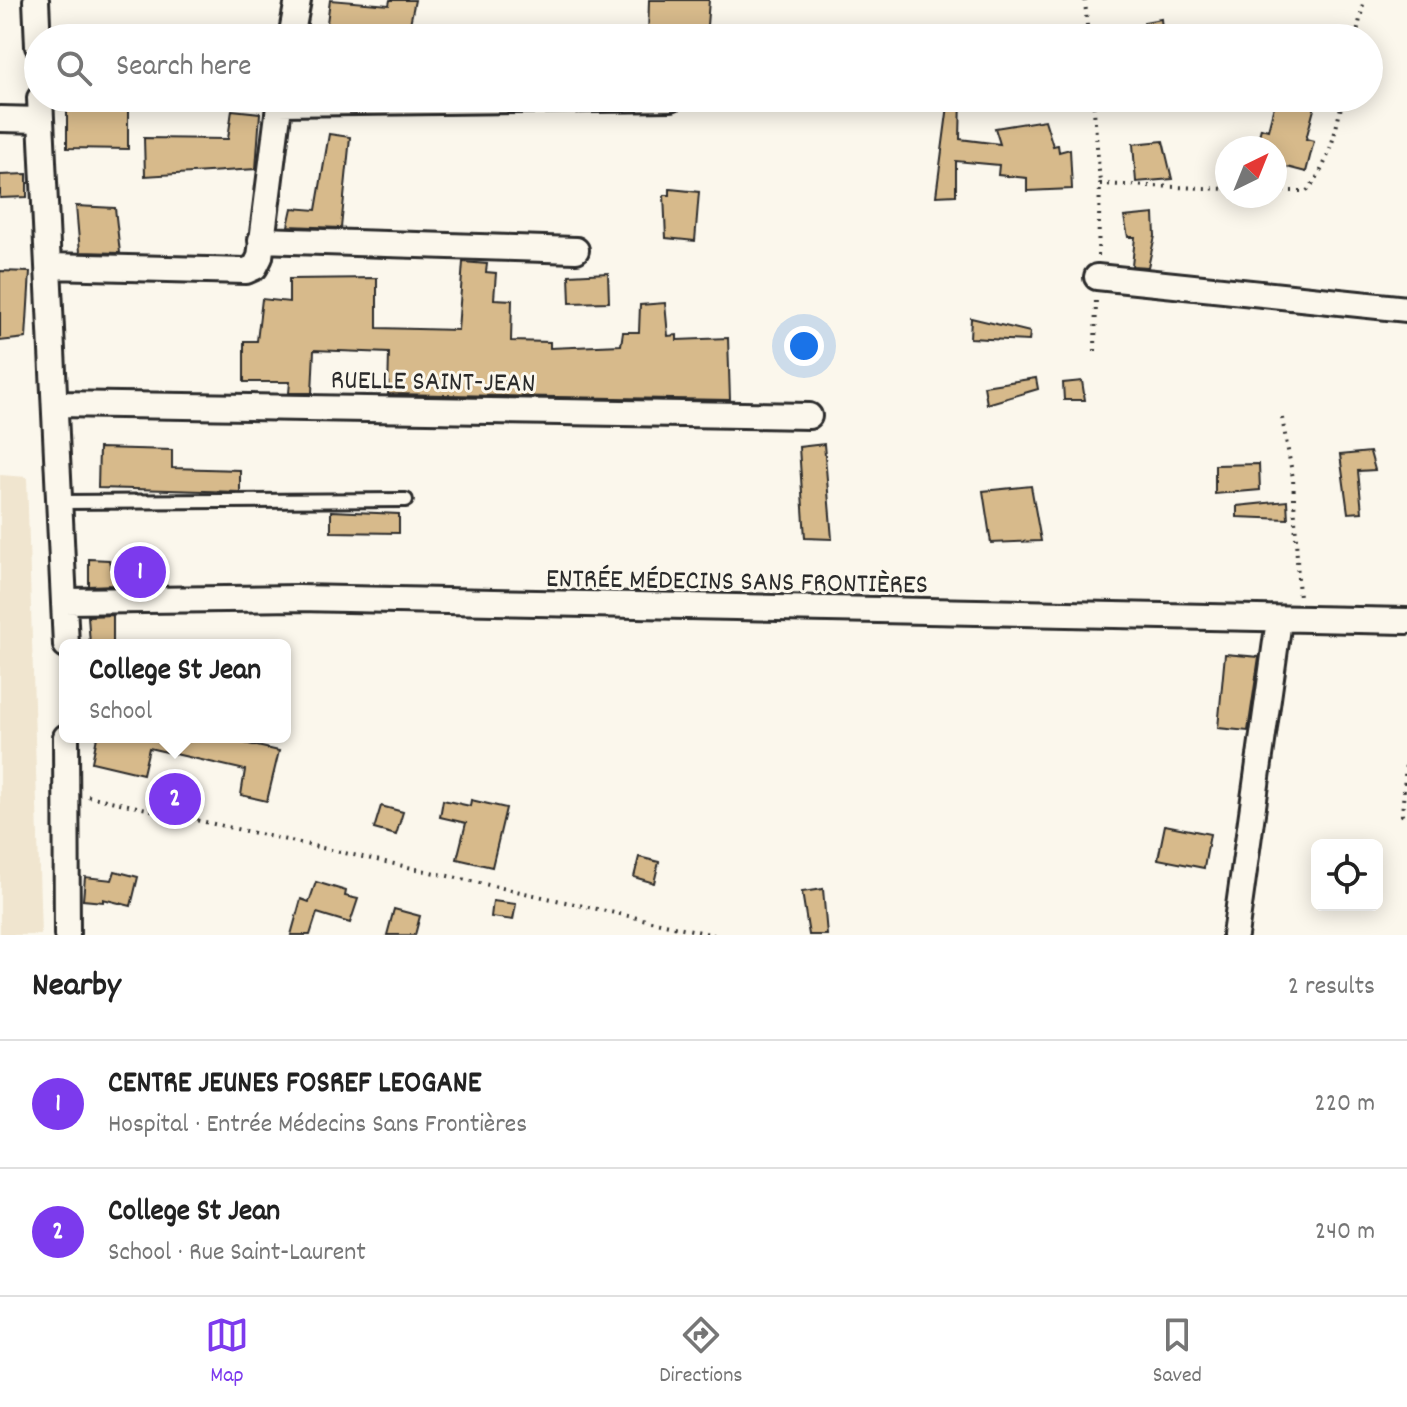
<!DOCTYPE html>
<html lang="en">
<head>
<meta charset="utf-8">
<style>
	:root { --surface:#fff; --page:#f6f6f6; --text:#222; --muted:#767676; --line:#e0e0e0; --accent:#7c3aed }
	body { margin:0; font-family:Dekko,sans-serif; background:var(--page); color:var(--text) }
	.controls { position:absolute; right:24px; bottom:24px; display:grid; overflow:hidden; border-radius:12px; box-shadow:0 4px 20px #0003 }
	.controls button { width:72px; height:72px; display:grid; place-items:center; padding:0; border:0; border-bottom:2px solid var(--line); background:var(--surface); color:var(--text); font:40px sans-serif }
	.compass { position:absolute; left:1215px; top:136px; width:72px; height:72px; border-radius:50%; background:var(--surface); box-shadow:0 4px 20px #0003; rotate:43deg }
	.you { position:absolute; left:804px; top:346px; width:28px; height:28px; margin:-20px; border:6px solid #fff; border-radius:50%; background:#1a73e8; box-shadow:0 0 0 12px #1a73e833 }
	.badge { display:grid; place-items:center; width:52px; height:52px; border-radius:50%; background:var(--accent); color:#fff; font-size:26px; font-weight:700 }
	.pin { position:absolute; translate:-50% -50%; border:4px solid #fff; box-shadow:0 2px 8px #0006 }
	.popup { position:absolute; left:59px; top:639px; width:232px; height:104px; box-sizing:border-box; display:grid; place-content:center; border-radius:12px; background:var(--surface); filter:drop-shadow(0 2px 6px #0005); font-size:26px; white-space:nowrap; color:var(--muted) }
	.popup b { font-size:30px; color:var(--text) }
	.popup::after { content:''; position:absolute; left:50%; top:100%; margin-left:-16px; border:16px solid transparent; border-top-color:var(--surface) }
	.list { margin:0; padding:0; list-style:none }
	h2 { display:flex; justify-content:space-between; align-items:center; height:104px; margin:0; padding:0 32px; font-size:34px }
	h2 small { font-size:26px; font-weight:400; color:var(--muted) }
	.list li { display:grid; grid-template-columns:52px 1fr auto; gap:24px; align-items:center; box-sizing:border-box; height:128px; padding:0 32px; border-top:2px solid var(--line) }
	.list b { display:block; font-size:30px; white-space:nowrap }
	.list p { margin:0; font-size:26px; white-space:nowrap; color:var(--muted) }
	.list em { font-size:26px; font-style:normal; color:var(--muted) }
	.icon { flex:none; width:44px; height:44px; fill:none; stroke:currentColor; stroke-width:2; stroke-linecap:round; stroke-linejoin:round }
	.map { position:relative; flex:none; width:1407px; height:935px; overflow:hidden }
	.search { position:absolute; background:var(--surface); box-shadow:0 4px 20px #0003; left:24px; right:24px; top:24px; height:88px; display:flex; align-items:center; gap:20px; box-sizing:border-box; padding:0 28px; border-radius:44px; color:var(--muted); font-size:30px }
	.sheet { height:360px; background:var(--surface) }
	nav { display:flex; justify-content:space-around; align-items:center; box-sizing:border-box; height:112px; border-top:2px solid var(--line); background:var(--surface); font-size:22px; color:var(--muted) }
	nav a { display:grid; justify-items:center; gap:4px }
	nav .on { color:var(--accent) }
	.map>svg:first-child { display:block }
	.built { fill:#f0e5cf }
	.building { fill:#d7ba8b; stroke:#2b2b2b; stroke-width:2 }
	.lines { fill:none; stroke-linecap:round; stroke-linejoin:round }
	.lane-casing { stroke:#2b2b2b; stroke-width:18 }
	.street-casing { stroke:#2b2b2b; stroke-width:30 }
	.path { stroke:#2b2b2b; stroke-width:4; stroke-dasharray:2 6; stroke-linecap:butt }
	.lane { stroke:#fbf7ec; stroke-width:12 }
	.street { stroke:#fbf7ec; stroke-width:24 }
	.labels { text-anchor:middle; stroke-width:6; stroke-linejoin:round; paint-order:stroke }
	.street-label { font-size:28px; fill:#2b2b2b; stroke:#fbf7ec }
</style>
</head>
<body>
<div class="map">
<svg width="1407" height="935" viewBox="0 0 1407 935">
	<rect width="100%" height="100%" fill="#fbf7ec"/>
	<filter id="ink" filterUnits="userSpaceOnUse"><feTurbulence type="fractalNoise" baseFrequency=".0125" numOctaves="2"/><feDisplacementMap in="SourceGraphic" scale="16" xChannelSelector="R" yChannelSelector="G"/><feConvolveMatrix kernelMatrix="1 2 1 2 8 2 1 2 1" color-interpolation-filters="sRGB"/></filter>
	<g filter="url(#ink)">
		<path class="built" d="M 0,475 L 27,477 L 41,935 L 0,935 Z"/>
		<path class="building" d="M 330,0 L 389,5 L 390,0 L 415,0 L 407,38 L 325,38 Z
			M 649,0 L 709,0 L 706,38 L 648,38 Z
			M 1161,19 L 1163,38 L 1146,38 L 1144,22 Z
			M 949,98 L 961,98 L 960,139 L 1000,144 L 995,128 L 1045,120 L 1053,146 L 1058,145 L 1059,152 L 1070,149 L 1072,189 L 1027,191 L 1027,178 L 998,175 L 999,165 L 956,161 L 956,195 L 936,196 Z
			M 1276,98 L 1317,98 L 1306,139 L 1314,141 L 1306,172 L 1275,164 L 1275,148 L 1256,148 L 1261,128 L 1268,130 Z
			M 67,107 L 128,107 L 128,149 L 67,148 Z
			M 232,110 L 260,113 L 256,169 L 145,176 L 144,138 L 228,139 Z
			M 329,134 L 350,137 L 341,228 L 288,226 L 292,208 L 316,210 Z
			M 1163,141 L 1172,179 L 1136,182 L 1133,144 Z
			M 27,174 L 27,197 L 0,198 L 0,175 Z
			M 670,189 L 699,192 L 695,241 L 666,238 L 664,195 L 670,195 Z
			M 76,206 L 115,208 L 120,253 L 80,252 Z
			M 1154,214 L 1155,236 L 1148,267 L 1132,266 L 1135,237 L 1128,237 L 1124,217 Z
			M 463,262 L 487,264 L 486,272 L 496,273 L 494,299 L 512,300 L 511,341 L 550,342 L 550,348 L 621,345 L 623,332 L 639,332 L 640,305 L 665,303 L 668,336 L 677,335 L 677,340 L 728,338 L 730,400 L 388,394 L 389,353 L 314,350 L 312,393 L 289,393 L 290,382 L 244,382 L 244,341 L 257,341 L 262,299 L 289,302 L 289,279 L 377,278 L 377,328 L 458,330 Z
			M 0,271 L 30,272 L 26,338 L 0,341 Z
			M 608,273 L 609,302 L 570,303 L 569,275 Z
			M 971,318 L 1030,332 L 1029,341 L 970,338 Z
			M 1036,378 L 1038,389 L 987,404 L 984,386 Z
			M 1082,381 L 1085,400 L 1064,400 L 1063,383 Z
			M 824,444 L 832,539 L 805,538 L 799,447 Z
			M 99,448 L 172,450 L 172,468 L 240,470 L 240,492 L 98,488 Z
			M 1370,452 L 1375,470 L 1358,471 L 1362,512 L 1348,513 L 1340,455 Z
			M 1259,464 L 1260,490 L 1215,494 L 1215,465 Z
			M 1031,486 L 1041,541 L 991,543 L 983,491 Z
			M 1287,501 L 1288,519 L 1237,517 L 1237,506 Z
			M 331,511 L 399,514 L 399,533 L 331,532 Z
			M 89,559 L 109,560 L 114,585 L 89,586 Z
			M 113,615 L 113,644 L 90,644 L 88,616 Z
			M 1225,654 L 1259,657 L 1248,731 L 1218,728 Z
			M 97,737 L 218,737 L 279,751 L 267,801 L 241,795 L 245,770 L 149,748 L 143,774 L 92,762 Z
			M 443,800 L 470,806 L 471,800 L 506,808 L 492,867 L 457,859 L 466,823 L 440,817 Z
			M 381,806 L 403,812 L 396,835 L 374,829 Z
			M 1165,825 L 1210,834 L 1204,868 L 1158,859 Z
			M 639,857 L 659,862 L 654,883 L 634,877 Z
			M 115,871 L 138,877 L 131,906 L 103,899 L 103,902 L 83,900 L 85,877 L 112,880 Z
			M 316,882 L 346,891 L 345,896 L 358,899 L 350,923 L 317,913 L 310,935 L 291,935 L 301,899 L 309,902 Z
			M 823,889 L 827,935 L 809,935 L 802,892 Z
			M 493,901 L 516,904 L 513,920 L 491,917 Z
			M 394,909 L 420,916 L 415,935 L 387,935 Z"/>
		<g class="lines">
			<g class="lane-casing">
				<path id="lane" d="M 61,502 L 406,500"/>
			</g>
			<g class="street-casing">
				<path id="street" d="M 36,0 L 38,46
					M 291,38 L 298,0
					M 40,98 L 66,645
					M 279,103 L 671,98
					M 0,119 L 41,120
					M 261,240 L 576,250
					M 50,266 L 246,271 L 255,267 L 260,257 L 280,98
					M 1097,277 L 1407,309
					M 56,404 L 809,416
					M 65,601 L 298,598 L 1407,621
					M 66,737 L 67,935
					M 1235,935 L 1279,620"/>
			</g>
			<path class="path" d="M 1085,0 L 1088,38
				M 1356,38 L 1364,0
				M 1093,98 L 1100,183
				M 1275,191 L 1307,191 C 1330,164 1335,132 1343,98
				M 1098,256 L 1100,184 L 1227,189
				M 1095,351 L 1096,297
				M 1282,418 L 1293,478 L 1299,599
				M 1407,750 L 1402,815 L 1407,818
				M 88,796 L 714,935"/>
			<use href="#lane" class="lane"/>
			<use href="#street" class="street"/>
		</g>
	</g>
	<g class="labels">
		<g class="street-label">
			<text transform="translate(433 379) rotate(1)" y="10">RUELLE SAINT-JEAN</text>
			<text transform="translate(737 579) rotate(1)" y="10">ENTRÉE MÉDECINS SANS FRONTIÈRES</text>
		</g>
	</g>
</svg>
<div class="controls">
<button><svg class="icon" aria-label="locate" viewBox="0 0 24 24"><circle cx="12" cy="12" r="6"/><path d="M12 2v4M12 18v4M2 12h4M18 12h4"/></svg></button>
</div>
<svg class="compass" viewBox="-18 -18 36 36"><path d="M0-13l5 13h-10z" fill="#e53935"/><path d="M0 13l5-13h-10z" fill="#767676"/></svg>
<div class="you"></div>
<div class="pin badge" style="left:140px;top:572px">1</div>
<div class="pin badge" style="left:175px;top:799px">2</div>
<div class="popup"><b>College St Jean</b>School</div>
<div class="search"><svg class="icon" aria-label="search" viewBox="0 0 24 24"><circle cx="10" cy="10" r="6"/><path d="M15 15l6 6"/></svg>Search here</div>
</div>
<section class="sheet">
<h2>Nearby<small>2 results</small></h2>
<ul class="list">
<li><span class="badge">1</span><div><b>CENTRE JEUNES FOSREF LEOGANE</b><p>Hospital · Entrée Médecins Sans Frontières</p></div><em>220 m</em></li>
<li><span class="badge">2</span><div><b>College St Jean</b><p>School · Rue Saint-Laurent</p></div><em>240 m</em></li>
</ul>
</section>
<nav>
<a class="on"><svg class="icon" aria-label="map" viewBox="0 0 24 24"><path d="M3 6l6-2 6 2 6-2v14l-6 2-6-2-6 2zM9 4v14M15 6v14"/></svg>Map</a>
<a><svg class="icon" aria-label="directions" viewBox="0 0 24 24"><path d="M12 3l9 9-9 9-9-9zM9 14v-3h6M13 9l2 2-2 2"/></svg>Directions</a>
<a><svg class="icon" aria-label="saved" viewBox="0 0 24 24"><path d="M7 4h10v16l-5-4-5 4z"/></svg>Saved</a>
</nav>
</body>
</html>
